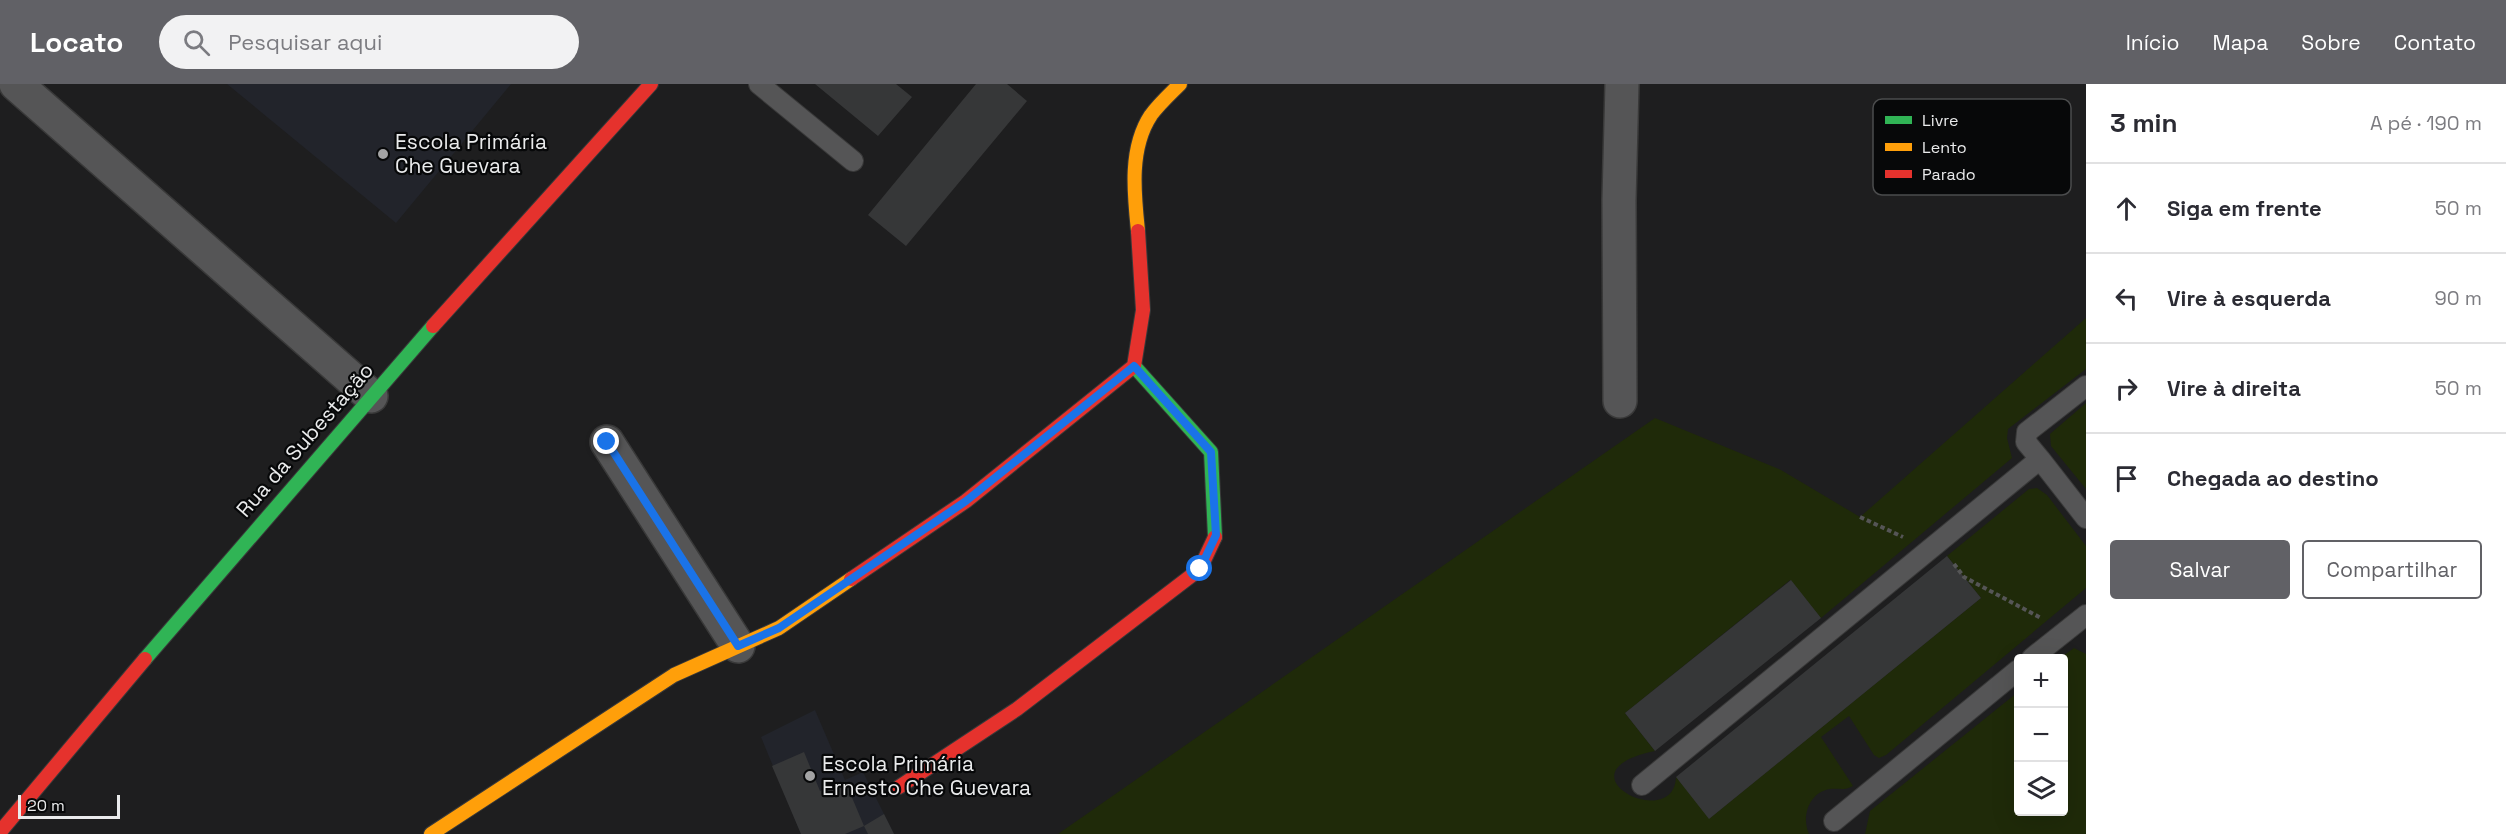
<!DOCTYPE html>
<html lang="pt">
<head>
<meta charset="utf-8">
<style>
	:root { --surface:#fff; --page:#f2f2f3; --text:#2b2b33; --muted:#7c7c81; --line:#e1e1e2; --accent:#616166 }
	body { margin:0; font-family:"Space Grotesk",sans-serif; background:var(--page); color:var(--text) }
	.controls { position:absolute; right:18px; bottom:18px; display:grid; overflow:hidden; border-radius:6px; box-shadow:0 6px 24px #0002 }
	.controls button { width:54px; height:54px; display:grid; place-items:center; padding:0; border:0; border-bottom:2px solid var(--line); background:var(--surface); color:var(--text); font:30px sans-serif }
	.scale { position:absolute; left:18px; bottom:15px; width:102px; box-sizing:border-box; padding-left:6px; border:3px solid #eaebec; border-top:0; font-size:16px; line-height:21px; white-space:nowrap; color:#eaebec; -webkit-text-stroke:4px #070809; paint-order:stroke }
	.stop { position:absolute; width:18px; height:18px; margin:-14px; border:4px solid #1a73e8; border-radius:50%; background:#fff }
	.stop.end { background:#1a73e8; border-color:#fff; box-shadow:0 2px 6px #0008 }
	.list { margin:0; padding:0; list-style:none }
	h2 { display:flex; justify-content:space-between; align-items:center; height:78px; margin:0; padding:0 24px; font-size:26px }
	h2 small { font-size:20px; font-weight:400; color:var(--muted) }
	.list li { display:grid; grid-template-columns:39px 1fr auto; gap:18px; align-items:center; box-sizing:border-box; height:90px; padding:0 24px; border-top:2px solid var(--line) }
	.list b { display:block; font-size:22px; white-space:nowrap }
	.list em { font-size:20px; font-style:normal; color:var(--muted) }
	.actions { display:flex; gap:12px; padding:18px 24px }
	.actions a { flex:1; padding:14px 0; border:2px solid var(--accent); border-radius:6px; text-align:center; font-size:21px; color:var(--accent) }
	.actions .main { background:var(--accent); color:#fff }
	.icon { flex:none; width:33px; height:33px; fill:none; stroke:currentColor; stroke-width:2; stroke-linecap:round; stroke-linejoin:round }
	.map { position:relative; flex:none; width:2086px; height:750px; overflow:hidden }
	header { display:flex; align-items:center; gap:36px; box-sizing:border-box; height:84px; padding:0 30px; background:var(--accent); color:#fff }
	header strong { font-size:28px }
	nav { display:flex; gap:33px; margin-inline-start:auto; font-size:21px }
	.search { width:420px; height:54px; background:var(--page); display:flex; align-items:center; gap:15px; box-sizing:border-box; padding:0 21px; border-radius:33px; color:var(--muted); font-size:22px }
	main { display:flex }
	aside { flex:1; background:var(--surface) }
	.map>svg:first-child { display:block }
	.built { fill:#22242b }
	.green { fill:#1f2a09 }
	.building { fill:#363738 }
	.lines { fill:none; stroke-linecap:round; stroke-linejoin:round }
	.lane-casing { stroke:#393939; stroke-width:22 }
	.street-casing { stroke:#393939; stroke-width:36 }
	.fast-casing { stroke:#393939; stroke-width:16 }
	.slow-casing { stroke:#393939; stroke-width:16 }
	.jam-casing { stroke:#393939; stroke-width:16 }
	.path { stroke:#555556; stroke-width:4; stroke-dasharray:4.5 3; stroke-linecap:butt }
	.lane { stroke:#555556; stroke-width:20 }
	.street { stroke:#555556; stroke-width:33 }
	.fast { stroke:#30b455; stroke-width:14 }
	.slow { stroke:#ff9f0a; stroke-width:14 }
	.jam { stroke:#e5322d; stroke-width:14 }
	.route { stroke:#1a73e8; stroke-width:8 }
	.poi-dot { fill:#a3a3a4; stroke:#070809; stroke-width:2 }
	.labels { text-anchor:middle; stroke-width:4.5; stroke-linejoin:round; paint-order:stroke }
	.poi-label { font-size:21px; fill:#eaebec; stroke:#070809; text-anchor:start }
	.street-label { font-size:21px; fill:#eaebec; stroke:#070809 }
	.key { fill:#070809; stroke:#4b4c4d; stroke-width:1.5 }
	.key-label { font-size:16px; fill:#eaebec }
</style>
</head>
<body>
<header>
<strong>Locato</strong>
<div class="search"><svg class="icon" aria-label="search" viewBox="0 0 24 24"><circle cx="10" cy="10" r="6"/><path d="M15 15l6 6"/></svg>Pesquisar aqui</div>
<nav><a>Início</a><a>Mapa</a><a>Sobre</a><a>Contato</a></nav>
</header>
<main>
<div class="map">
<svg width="2086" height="750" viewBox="0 0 2086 750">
	<rect width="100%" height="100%" fill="#1e1e1f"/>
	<path class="built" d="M 227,0 L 511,0 L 396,139 Z
		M 815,626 L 845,696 L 863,688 L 894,750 L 801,750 L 761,653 Z"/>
	<path class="green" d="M 2086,234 L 2086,285 L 2008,345 L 2007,354 L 2012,374 L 1821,534 L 1790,496 L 1625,629 L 1655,667 C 1553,688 1674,750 1676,693 L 1710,734 L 1981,514 L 1947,472 L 2029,405 L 2037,404 L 2047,411 L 2086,462 L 2086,504 L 1886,671 L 1879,674 L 1874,671 L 1849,632 L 1821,653 L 1853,702 C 1844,707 1839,704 1830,705 C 1809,708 1801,733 1809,750 L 1058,750 L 1655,334 L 1781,386 L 1860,433 Z
		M 2086,319 L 2086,405 L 2051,362 L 2050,350 Z
		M 2074,564 L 2086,570 L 2086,750 L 1865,750 L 1870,727 L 2018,608 L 2018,728 L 2064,728 L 2064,574 L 2060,574 Z"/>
	<path class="building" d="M 815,0 L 896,0 L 912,13 L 878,52 Z
		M 976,0 L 1007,0 L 1027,17 L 906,162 L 868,131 Z
		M 1947,472 L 1981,514 L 1709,735 L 1676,693 Z
		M 1791,496 L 1821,534 L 1655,667 L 1625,629 Z
		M 804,668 L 820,707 L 845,697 L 864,742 L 845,750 L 801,750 L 772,682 Z
		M 884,730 L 894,750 L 868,750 L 864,742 Z"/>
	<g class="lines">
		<g class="lane-casing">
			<path id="lane" d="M 759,0 L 853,77
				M 2040,375 L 2026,358 L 2027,348 L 2086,302
				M 2032,574 L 2086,531
				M 1642,701 L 2040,375 L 2086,434
				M 1834,737 L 2018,586"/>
		</g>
		<g class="street-casing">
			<path id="street" d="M 16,0 L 371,312
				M 1620,317 L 1619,116 L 1622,0
				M 607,358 L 738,562"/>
		</g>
		<g class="fast-casing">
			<path id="fast" d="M 1134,282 L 1211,368 L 1215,453
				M 145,575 L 433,242"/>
		</g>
		<g class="slow-casing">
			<path id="slow" d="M 1138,147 C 1134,109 1129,64 1151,31 C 1159,20 1170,10 1180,0
				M 431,750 L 674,591 L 779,544 L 851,495"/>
		</g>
		<g class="jam-casing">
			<path id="jam" d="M 433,242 L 651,0
				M 851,495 L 966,417 L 1134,282 L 1143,226 L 1138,147
				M 899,703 L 1017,625 L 1200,485 L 1215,453
				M 0,748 L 145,575"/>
		</g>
		<path class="path" d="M 1860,433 L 1903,453
			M 1954,480 L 1964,493 L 2041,534"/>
		<use href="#lane" class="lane"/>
		<use href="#street" class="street"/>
		<use href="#fast" class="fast"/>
		<use href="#slow" class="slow"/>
		<use href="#jam" class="jam"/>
	</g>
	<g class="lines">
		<path class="route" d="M 607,358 L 738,562 L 779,544 L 966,417 L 1134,282 L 1211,368 L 1216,451 L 1200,485"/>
	</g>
	<g class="poi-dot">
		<circle cx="383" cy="70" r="6"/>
		<circle cx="810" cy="692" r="6"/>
	</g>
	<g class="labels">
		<g class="poi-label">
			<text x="395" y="65">Escola Primária<tspan x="395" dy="24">Che Guevara</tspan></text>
			<text x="822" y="687">Escola Primária<tspan x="822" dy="24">Ernesto Che Guevara</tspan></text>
		</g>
		<g class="street-label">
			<text transform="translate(305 356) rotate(-49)" y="7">Rua da Subestação</text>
		</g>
	</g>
	<rect x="1873" y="15" width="198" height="96" rx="9" class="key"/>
	<rect x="1885" y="32" width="27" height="8" fill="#30b455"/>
	<rect x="1885" y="59" width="27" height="8" fill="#ff9f0a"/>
	<rect x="1885" y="86" width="27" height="8" fill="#e5322d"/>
	<g class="key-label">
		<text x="1922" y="42">Livre</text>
		<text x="1922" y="69">Lento</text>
		<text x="1922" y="96">Parado</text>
	</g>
</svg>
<div class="controls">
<button>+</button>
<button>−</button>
<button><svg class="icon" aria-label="layers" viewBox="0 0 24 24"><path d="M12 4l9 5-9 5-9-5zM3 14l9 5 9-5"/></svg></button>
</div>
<div class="scale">20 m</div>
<div class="stop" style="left:1200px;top:485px"></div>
<div class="stop end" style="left:607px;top:358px"></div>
</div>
<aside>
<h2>3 min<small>A pé · 190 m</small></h2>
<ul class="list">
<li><svg class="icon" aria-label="ahead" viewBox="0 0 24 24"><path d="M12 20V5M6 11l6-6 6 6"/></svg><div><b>Siga em frente</b></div><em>50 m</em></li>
<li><svg class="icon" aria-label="left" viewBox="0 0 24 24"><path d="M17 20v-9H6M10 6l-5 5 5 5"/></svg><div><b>Vire à esquerda</b></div><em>90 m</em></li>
<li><svg class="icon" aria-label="right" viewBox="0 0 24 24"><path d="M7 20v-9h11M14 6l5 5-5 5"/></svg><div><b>Vire à direita</b></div><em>50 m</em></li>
<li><svg class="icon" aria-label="arrive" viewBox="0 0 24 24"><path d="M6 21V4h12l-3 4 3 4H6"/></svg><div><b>Chegada ao destino</b></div></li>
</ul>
<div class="actions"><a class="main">Salvar</a><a>Compartilhar</a></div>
</aside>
</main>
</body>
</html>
